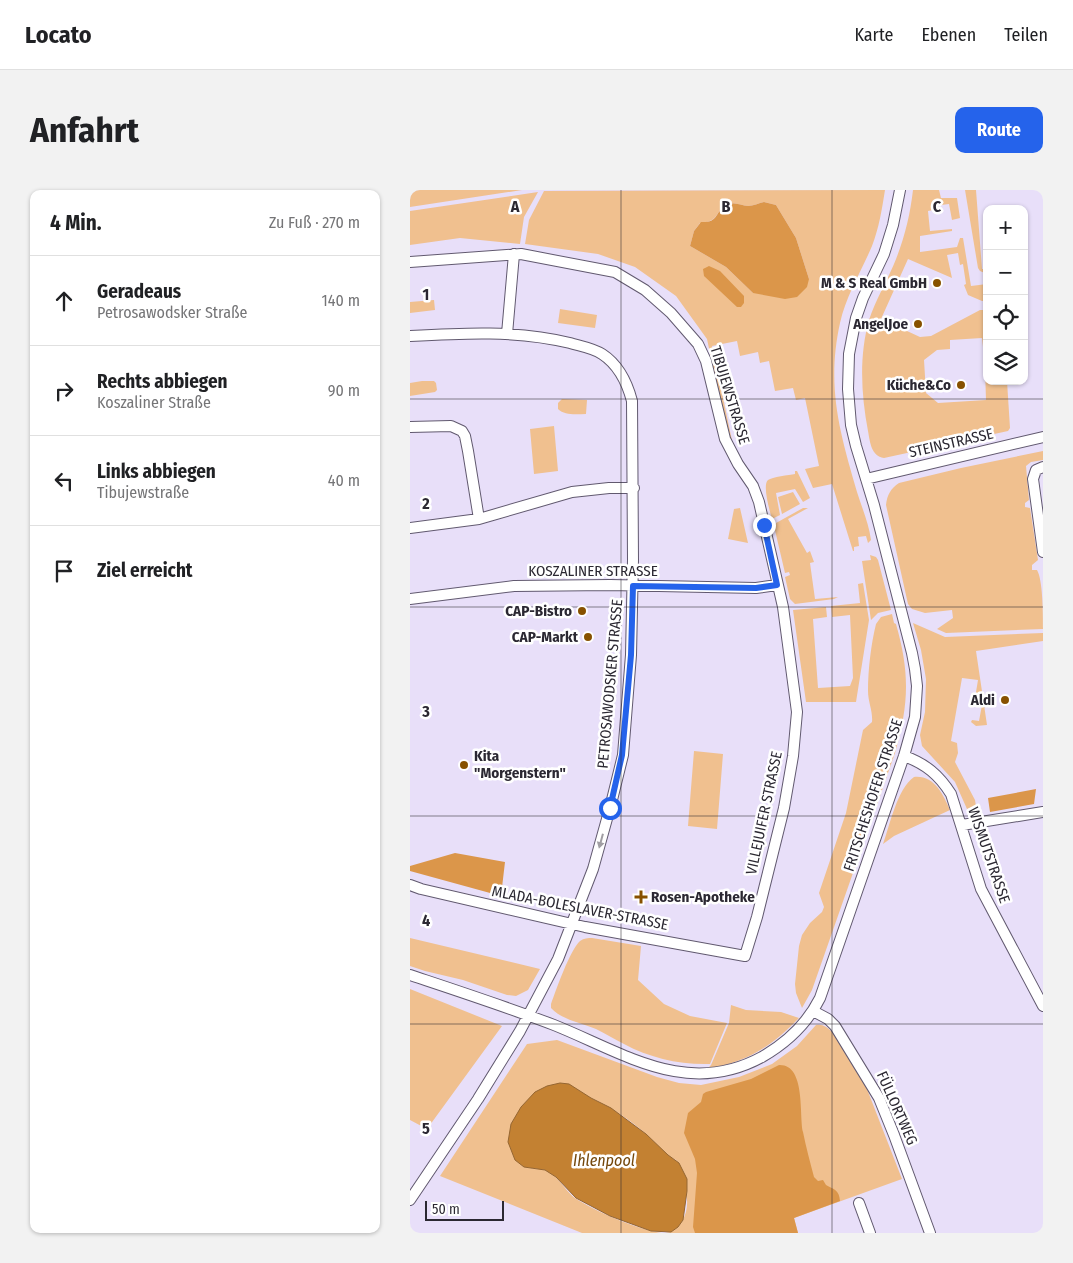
<!DOCTYPE html>
<html lang="de">
<head>
<meta charset="utf-8">
<style>
	:root { --surface:#fff; --page:#f2f2f2; --text:#202124; --muted:#757577; --line:#e0e0e0; --accent:#2563eb }
	body { margin:0; font-family:"Fira Sans Condensed",sans-serif; background:var(--page); color:var(--text) }
	.controls { position:absolute; right:15px; top:15px; display:grid; overflow:hidden; border-radius:10px; box-shadow:0 1px 4px #0004 }
	.controls button { width:45px; height:45px; display:grid; place-items:center; padding:0; border:0; border-bottom:1px solid var(--line); background:var(--surface); color:var(--text); font:25px sans-serif }
	.scale { position:absolute; left:15px; bottom:12px; width:79px; box-sizing:border-box; padding-left:5px; border:2px solid #2b2832; border-top:0; font-size:14px; line-height:18px; white-space:nowrap; color:#2b2832; -webkit-text-stroke:4px #fff; paint-order:stroke }
	.stop { position:absolute; width:15px; height:15px; margin:-11px; border:4px solid #2563eb; border-radius:50%; background:#fff }
	.stop.end { background:#2563eb; border-color:#fff; box-shadow:0 1px 5px #0008 }
	.list { margin:0; padding:0; list-style:none }
	h2 { display:flex; justify-content:space-between; align-items:center; height:65px; margin:0; padding:0 20px; font-size:21px }
	h2 small { font-size:16px; font-weight:400; color:var(--muted) }
	.list li { display:grid; grid-template-columns:32px 1fr auto; gap:15px; align-items:center; box-sizing:border-box; height:90px; padding:0 20px; border-top:1px solid var(--line) }
	.list b { display:block; font-size:19px; white-space:nowrap }
	.list p { margin:0; font-size:16px; white-space:nowrap; color:var(--muted) }
	.list em { font-size:16px; font-style:normal; color:var(--muted) }
	.icon { flex:none; width:28px; height:28px; fill:none; stroke:currentColor; stroke-width:2; stroke-linecap:round; stroke-linejoin:round }
	.map { position:relative; flex:none; width:633px; height:1043px; overflow:hidden; border-radius:10px }
	header { display:flex; align-items:center; gap:30px; box-sizing:border-box; height:70px; padding:0 25px; background:var(--surface); border-bottom:1px solid var(--line) }
	header strong { font-size:24px }
	nav { display:flex; gap:28px; margin-inline-start:auto; font-size:18px }
	.intro { display:flex; align-items:center; justify-content:space-between; box-sizing:border-box; height:120px; padding:0 30px }
	h1 { margin:0; font-size:35px }
	.button { padding:12px 22px; border-radius:10px; background:var(--accent); color:#fff; font-size:18px; font-weight:700 }
	main { display:flex; gap:30px; padding:0 30px }
	aside { flex:1; background:var(--surface); border-radius:10px; box-shadow:0 1px 4px #0004 }
	.map>svg:first-child { display:block }
	.green { fill:#f0c08f; fill-rule:evenodd }
	.forest { fill:#db964a }
	.water { fill:#c38132; stroke:#956632 }
	.lines { fill:none; stroke-linecap:round; stroke-linejoin:round }
	.minor-casing { stroke:#61596f; stroke-width:12 }
	.minor { stroke:#fff; stroke-width:10 }
	.oneway { fill:#a09ea3 }
	.route { stroke:#2563eb; stroke-width:6 }
	.grid { fill:none; stroke:#2b2832; stroke-width:1; stroke-opacity:0.55 }
	.poi-dot { fill:#875100; stroke:#fff; stroke-width:2 }
	.labels { text-anchor:middle; stroke-width:5; stroke-linejoin:round; paint-order:stroke }
	.poi-label { font-size:15px; font-weight:bold; fill:#2b2832; stroke:#fff; text-anchor:end }
	.street-label { font-size:15px; fill:#2b2832; stroke:#fff }
	.water-label { font-size:16px; font-style:italic; fill:#74470b; stroke:#fff }
	.grid-label { font-size:16px; text-anchor:middle; font-weight:bold; fill:#2b2832; stroke:#fff; stroke-width:5; stroke-linejoin:round; paint-order:stroke }
</style>
</head>
<body>
<header>
<strong>Locato</strong>
<nav><a>Karte</a><a>Ebenen</a><a>Teilen</a></nav>
</header>
<div class="intro"><h1>Anfahrt</h1><a class="button">Route</a></div>
<main>
<aside>
<h2>4 Min.<small>Zu Fuß · 270 m</small></h2>
<ul class="list">
<li><svg class="icon" aria-label="ahead" viewBox="0 0 24 24"><path d="M12 20V5M6 11l6-6 6 6"/></svg><div><b>Geradeaus</b><p>Petrosawodsker Straße</p></div><em>140 m</em></li>
<li><svg class="icon" aria-label="right" viewBox="0 0 24 24"><path d="M7 20v-9h11M14 6l5 5-5 5"/></svg><div><b>Rechts abbiegen</b><p>Koszaliner Straße</p></div><em>90 m</em></li>
<li><svg class="icon" aria-label="left" viewBox="0 0 24 24"><path d="M17 20v-9H6M10 6l-5 5 5 5"/></svg><div><b>Links abbiegen</b><p>Tibujewstraße</p></div><em>40 m</em></li>
<li><svg class="icon" aria-label="arrive" viewBox="0 0 24 24"><path d="M6 21V4h12l-3 4 3 4H6"/></svg><div><b>Ziel erreicht</b></div></li>
</ul>
</aside>
<div class="map">
<svg width="633" height="1043" viewBox="0 0 633 1043">
	<rect width="100%" height="100%" fill="#e8dff9"/>
	<path class="green" d="M 0,0 L 112,0 L 0,17 Z
		M 475,0 C 472,19 469,38 462,56 C 451,82 436,106 430,133 C 416,197 430,243 447,302 C 452,318 459,334 461,350 L 458,353 L 456,346 L 448,347 L 449,356 L 444,357 L 444,361 L 443,361 L 422,294 L 403,298 L 395,279 L 409,276 L 395,208 L 386,210 L 383,198 L 365,201 L 359,171 L 350,173 L 348,162 L 330,166 L 327,151 L 302,156 L 324,260 L 318,248 L 297,149 L 266,106 L 225,77 L 188,64 L 115,54 L 119,30 L 134,1 ZM 354,12 L 366,15 L 386,48 L 399,89 L 343,103 L 316,77 L 280,56 L 284,41 L 290,33 C 308,32 304,24 315,16 C 322,10 331,16 338,16 C 343,16 349,13 354,12 Z
		M 503,0 L 529,0 L 531,8 L 547,8 L 550,28 L 542,30 L 539,14 L 523,16 L 523,20 L 518,21 L 520,41 L 542,39 L 542,41 L 510,46 L 510,62 L 547,57 L 550,48 L 553,48 L 561,96 L 577,94 L 577,111 L 572,111 L 558,105 L 554,95 L 556,94 L 553,74 L 550,75 L 548,63 L 537,65 L 542,88 L 498,69 L 471,129 L 510,147 L 521,146 L 570,120 L 577,120 L 577,157 L 573,157 L 572,148 L 540,150 L 540,159 L 527,160 L 514,170 L 516,203 L 528,213 L 576,210 L 575,178 L 577,167 L 577,191 L 597,191 L 600,238 L 598,241 L 474,268 C 461,266 460,252 458,241 C 451,204 449,166 459,130 C 465,111 476,93 484,74 C 494,50 500,26 503,0 Z
		M 555,0 L 566,0 L 572,79 L 577,79 L 577,84 L 570,81 L 568,78 Z
		M 128,2 L 114,27 L 110,54 L 50,48 L 0,55 L 0,21 Z
		M 24,110 L 25,120 L 0,123 L 0,112 Z
		M 150,119 L 187,125 L 185,138 L 148,133 Z
		M 12,191 L 24,191 L 26,193 L 27,200 L 25,202 L 0,206 L 0,193 Z
		M 152,209 L 177,210 L 176,224 C 167,224 155,226 148,219 L 148,213 Z
		M 144,236 L 148,281 L 124,284 L 120,239 Z
		M 633,261 L 633,270 L 621,272 L 616,276 L 619,310 L 615,313 L 615,317 L 620,318 L 628,370 L 622,375 L 622,380 L 627,380 C 633,390 633,425 633,439 L 536,443 L 527,439 L 543,428 L 542,420 L 515,423 L 502,419 L 498,414 L 476,315 C 477,305 481,298 489,293 L 551,278 Z
		M 385,281 L 387,281 L 400,308 L 393,312 L 385,299 L 366,303 L 370,325 L 362,329 C 360,322 352,295 358,290 C 362,287 379,285 385,284 Z
		M 383,302 L 390,314 L 372,324 L 368,307 Z
		M 330,318 L 338,353 L 318,349 L 324,319 Z
		M 393,318 L 398,318 L 378,329 L 397,363 L 400,361 L 404,372 L 400,373 L 405,409 L 428,407 L 424,409 L 385,414 L 380,409 L 375,387 L 380,385 L 379,382 L 375,383 L 364,336 L 366,333 Z
		M 460,365 L 466,367 L 468,370 L 481,420 L 468,423 L 461,430 L 452,371 L 461,370 Z
		M 453,393 L 459,430 L 446,512 L 396,512 L 383,420 L 416,417 L 417,427 L 403,429 L 408,498 L 440,496 L 443,488 L 440,425 L 422,427 L 421,416 L 450,413 L 448,394 Z
		M 482,424 L 484,433 L 486,434 C 500,483 499,514 485,563 L 402,800 L 392,818 L 386,803 L 385,794 L 389,756 L 392,745 L 400,733 L 412,722 L 414,717 L 409,703 L 436,623 L 453,540 L 462,532 C 463,521 458,512 458,501 C 458,480 461,454 466,434 L 471,427 Z
		M 503,433 L 535,447 L 633,443 L 633,451 L 566,461 L 577,535 L 566,536 L 561,532 L 562,530 L 569,531 L 572,515 L 564,514 L 568,490 L 552,488 L 541,551 L 547,553 L 548,563 L 545,572 L 565,610 L 566,616 L 557,619 L 545,592 L 512,556 L 510,545 L 515,522 L 516,489 L 511,460 Z
		M 284,561 L 313,564 L 307,639 L 278,636 Z
		M 504,587 C 524,585 533,604 540,620 L 484,646 L 473,654 C 480,635 487,599 504,587 Z
		M 0,748 L 130,779 L 118,800 L 106,806 L 97,805 L 53,790 L 15,781 L 0,776 Z
		M 182,748 L 231,756 L 228,790 L 254,814 L 280,826 L 317,833 L 300,874 C 270,875 240,868 214,854 C 204,849 196,844 186,839 C 172,833 152,830 141,818 L 141,814 C 146,800 160,760 170,751 C 174,748 178,748 182,748 Z
		M 0,799 L 92,836 L 17,939 L 0,930 Z
		M 321,815 L 336,820 L 371,822 L 389,828 C 361,857 337,872 297,879 L 301,875 L 319,833 Z
		M 406,835 C 413,834 417,837 422,842 L 457,899 L 492,989 L 384,1028 L 388,1043 L 255,1043 L 261,1042 C 264,1039 269,1035 272,1031 C 284,1012 272,988 266,970 C 255,966 245,952 237,945 C 220,929 201,918 181,908 L 122,979 C 145,976 150,996 165,1008 C 184,1021 229,1040 252,1043 L 172,1043 L 30,986 L 117,854 L 147,850 L 247,887 L 269,893 L 291,895 L 329,887 L 362,874 L 387,856 Z"/>
	<path class="forest" d="M 354,12 L 366,15 L 386,48 L 399,89 L 397,97 L 387,107 L 375,109 L 343,103 L 316,77 L 280,56 L 284,41 L 291,32 C 308,33 304,24 315,16 C 322,10 331,16 338,16 C 343,16 349,13 354,12 Z
		M 299,76 L 310,81 L 334,106 L 334,113 L 331,117 L 327,117 L 294,86 L 293,79 Z
		M 626,599 L 624,614 L 580,622 L 578,608 Z
		M 45,663 L 95,672 L 91,706 L 0,681 L 0,676 Z
		M 369,875 C 396,874 389,925 393,942 C 396,957 400,972 404,987 L 408,991 L 413,990 L 416,995 C 425,1000 429,1000 430,1011 L 384,1028 L 388,1043 L 285,1043 L 283,1037 L 287,983 L 285,969 L 274,943 L 278,923 L 291,912 L 293,904 L 296,902 L 341,889 Z"/>
	<path class="water" d="M 150,893 L 159,894 L 181,908 L 201,918 L 236,944 L 258,965 L 269,973 L 277,989 L 277,1001 L 273,1030 L 268,1037 L 261,1042 L 241,1041 L 200,1026 L 166,1008 L 146,987 L 135,980 L 114,977 L 105,970 L 98,952 L 101,934 L 111,917 L 125,902 L 137,896 Z"/>
	<g class="lines">
		<g class="minor-casing">
			<path id="minor" d="M 0,72 L 111,64 L 205,82 L 235,100 L 261,123 L 288,154 L 296,171 L 315,249 L 328,274 L 343,296 L 349,312 L 373,417 L 387,522 L 383,566 L 374,618 L 347,727 L 335,766 L 175,737 L 11,699 L 0,695
				M 97,144 L 104,64
				M 0,146 C 53,143 107,140 160,153 C 170,156 183,158 192,164 C 209,175 217,192 222,211 L 223,370 L 221,465 L 213,565 L 200,618 L 183,679 L 148,769 L 110,841 L 68,909 L 0,1010
				M 0,237 L 41,236 L 52,241 L 55,246 L 58,261 L 69,329
				M 633,277 L 626,280 L 623,289 L 633,362
				M 456,289 L 633,247
				M 0,338 L 69,329 L 162,302 L 199,298 L 224,298
				M 0,409 L 104,396 L 200,395 L 346,398 L 367,395
				M 494,566 C 516,574 529,585 541,604 L 571,699 L 633,816
				M 552,635 L 633,622
				M 0,785 C 48,801 97,817 144,835 C 214,863 277,908 352,867 C 378,852 397,834 410,808 L 494,566 L 505,527 L 507,496 L 505,479 L 502,463 L 464,315 L 446,256 L 441,235 L 438,199 L 439,164 L 446,128 L 453,108 L 474,64 L 483,35 L 490,0
				M 403,821 L 418,829 L 425,836 L 469,908 L 484,945 L 520,1043
				M 449,1013 L 460,1043"/>
		</g>
		<use href="#minor" class="minor"/>
	</g>
	<defs><path id="oneway-solid" d="M-6-.8H1V-3.2L6.5 0L1 3.2V.8H-6Z" transform="scale(1.25)"/></defs>
	<use class="oneway" href="#oneway-solid" transform="translate(191 651) rotate(105)"/>
	<g class="lines">
		<path class="route" d="M 200,618 L 212,565 L 221,465 L 223,396 L 346,398 L 367,395 L 354,335"/>
	</g>
	<path class="grid" d="M 211,0 L 211,1043M 422,0 L 422,1043M 0,209 L 633,209M 0,417 L 633,417M 0,626 L 633,626M 0,834 L 633,834"/>
	<g class="poi-dot">
		<circle cx="527" cy="93" r="5"/>
		<circle cx="508" cy="134" r="5"/>
		<circle cx="551" cy="195" r="5"/>
		<circle cx="172" cy="421" r="5"/>
		<circle cx="178" cy="447" r="5"/>
		<circle cx="595" cy="510" r="5"/>
		<circle cx="54" cy="575" r="5"/>
		<path d="M228.5 699.5h5v5h5v5h-5v5h-5v-5h-5v-5h5z"/>
	</g>
	<g class="labels">
		<g class="poi-label">
			<text x="517" y="98">M &amp; S Real GmbH</text>
			<text x="498" y="139">AngelJoe</text>
			<text x="541" y="200">Küche&amp;Co</text>
			<text x="162" y="426">CAP-Bistro</text>
			<text x="168" y="452">CAP-Markt</text>
			<text x="585" y="515">Aldi</text>
			<text x="64" y="571" text-anchor="start">Kita<tspan x="64" dy="17">"Morgenstern"</tspan></text>
			<text x="241" y="712" text-anchor="start">Rosen-Apotheke</text>
		</g>
		<g class="street-label">
			<text transform="translate(320 205) rotate(73)" y="5">TIBUJEWSTRASSE</text>
			<text transform="translate(541 253) rotate(-13)" y="5">STEINSTRASSE</text>
			<text x="183" y="386">KOSZALINER STRASSE</text>
			<text transform="translate(200 494) rotate(-85)" y="5">PETROSAWODSKER STRASSE</text>
			<text transform="translate(463 605) rotate(-72)" y="5">FRITSCHESHOFER STRASSE</text>
			<text transform="translate(354 623) rotate(-78)" y="5">VILLEJUIFER STRASSE</text>
			<text transform="translate(579 665) rotate(71)" y="5">WISMUTSTRASSE</text>
			<text transform="translate(170 718) rotate(11)" y="5">MLADA-BOLESLAVER-STRASSE</text>
			<text transform="translate(487 918) rotate(66)" y="5">FÜLLORTWEG</text>
		</g>
		<g class="water-label">
			<text x="194" y="976">Ihlenpool</text>
		</g>
	</g>
	<g class="grid-label">
		<text x="105" y="22">A</text>
		<text x="316" y="22">B</text>
		<text x="527" y="22">C</text>
		<text x="16" y="110">1</text>
		<text x="16" y="319">2</text>
		<text x="16" y="527">3</text>
		<text x="16" y="736">4</text>
		<text x="16" y="944">5</text>
	</g>
</svg>
<div class="controls">
<button>+</button>
<button>−</button>
<button><svg class="icon" aria-label="locate" viewBox="0 0 24 24"><circle cx="12" cy="12" r="6"/><path d="M12 2v4M12 18v4M2 12h4M18 12h4"/></svg></button>
<button><svg class="icon" aria-label="layers" viewBox="0 0 24 24"><path d="M12 4l9 5-9 5-9-5zM3 14l9 5 9-5"/></svg></button>
</div>
<div class="scale">50 m</div>
<div class="stop" style="left:200px;top:618px"></div>
<div class="stop end" style="left:354px;top:335px"></div>
</div>
</main>
</body>
</html>
